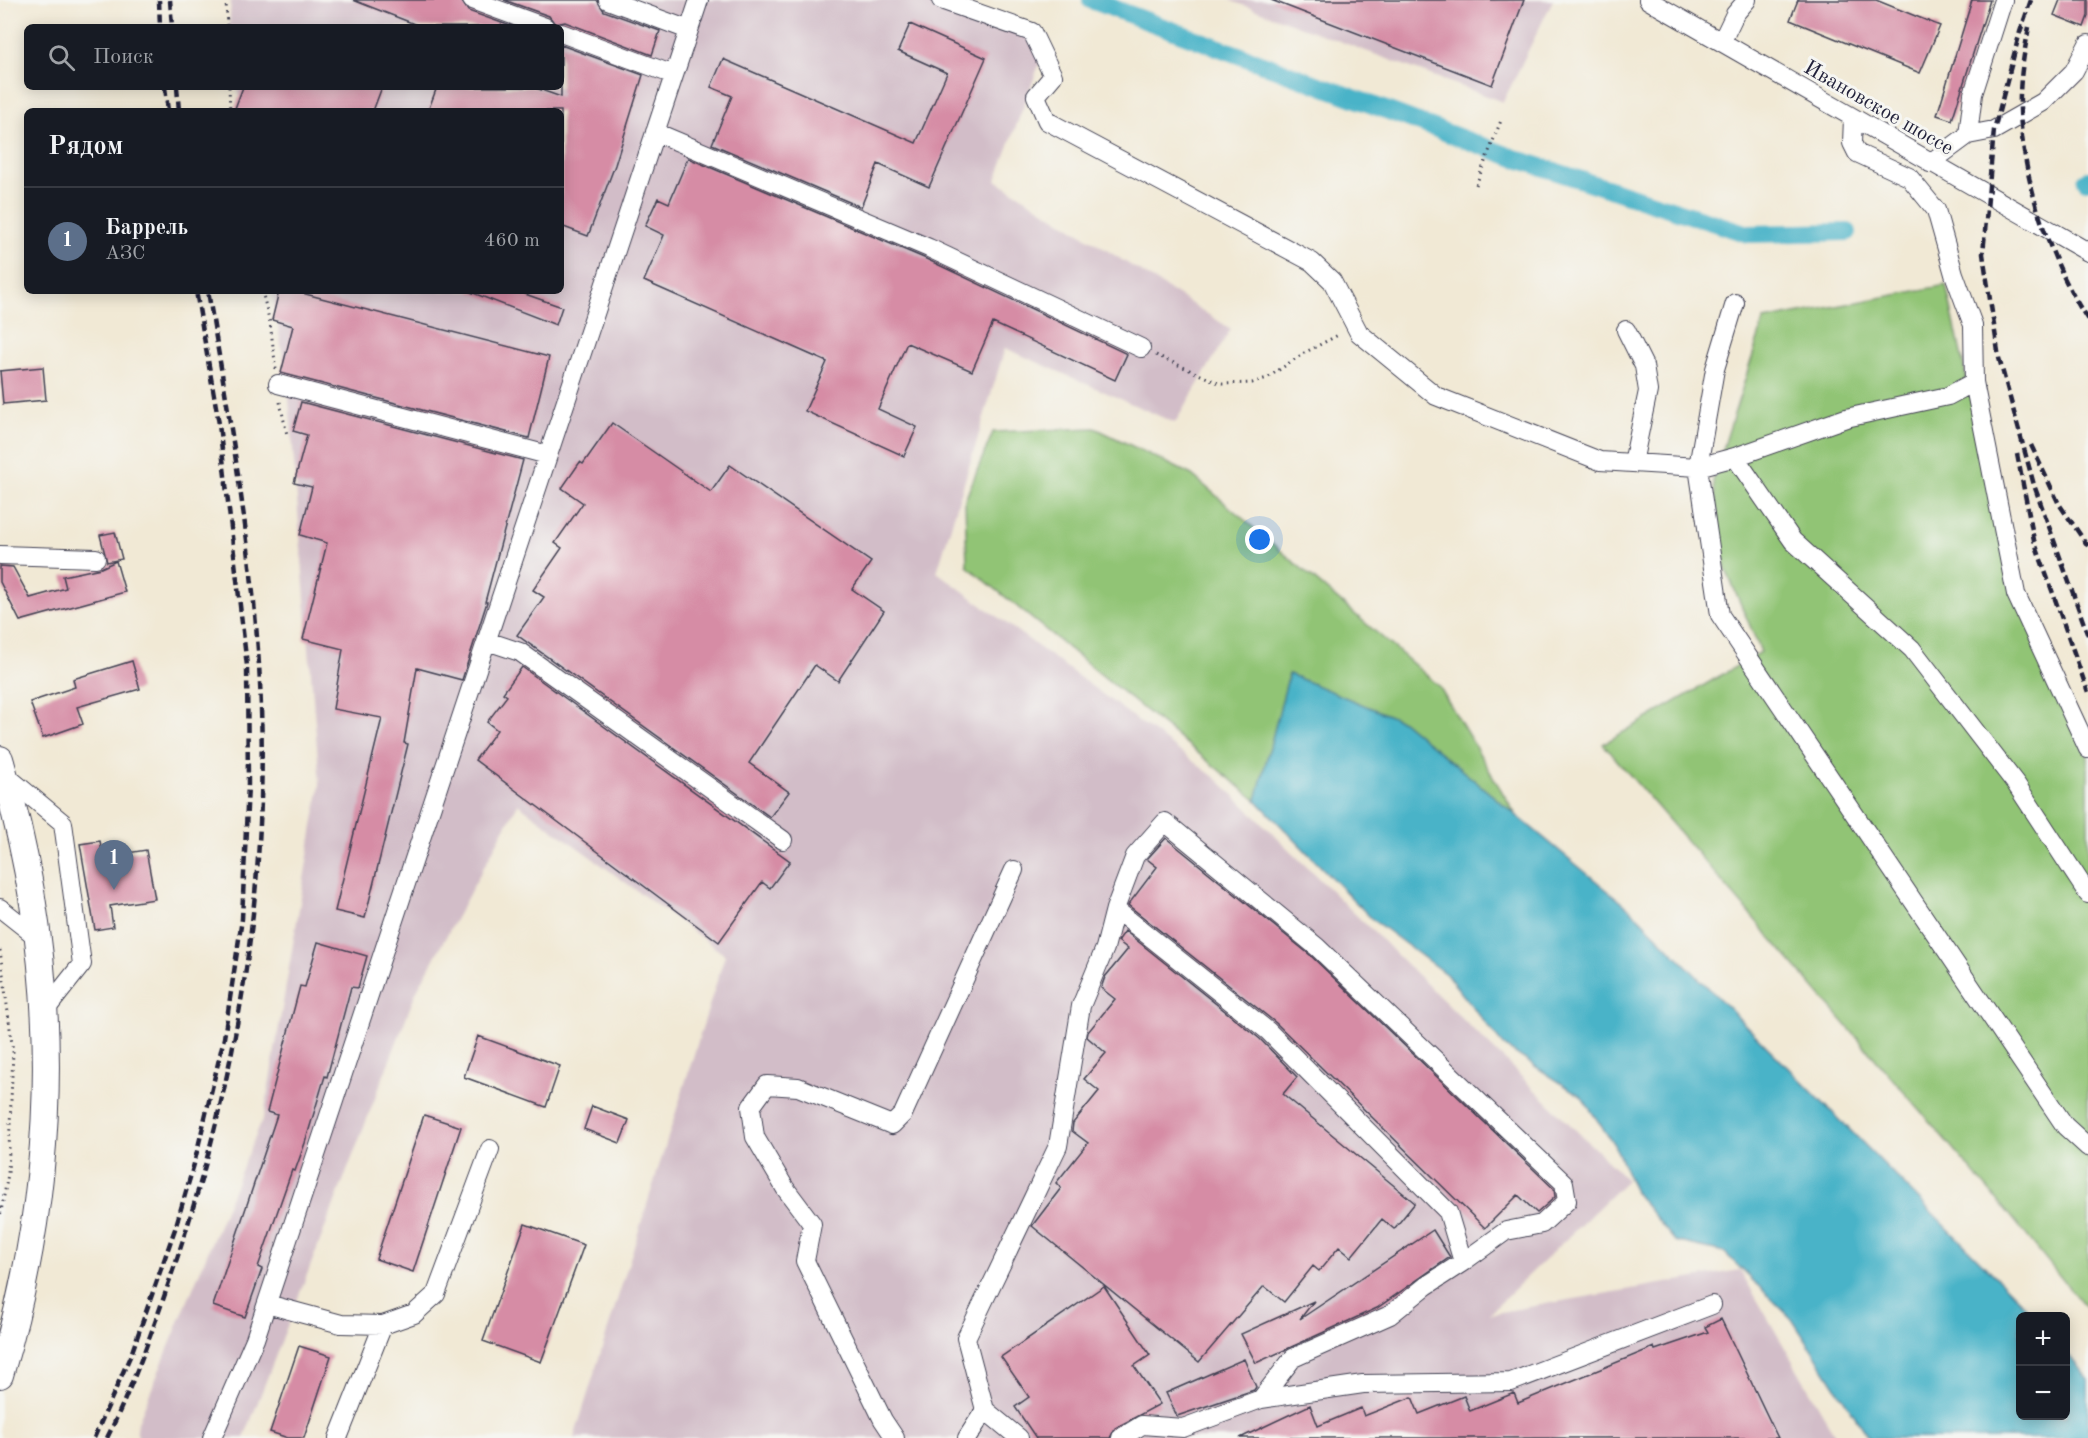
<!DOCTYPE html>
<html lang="ru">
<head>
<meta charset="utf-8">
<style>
	:root { --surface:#171b24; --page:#20242c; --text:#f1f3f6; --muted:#9ea1a6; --line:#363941; --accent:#2563eb }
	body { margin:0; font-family:"Old Standard TT",serif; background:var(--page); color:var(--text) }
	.controls { position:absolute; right:18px; bottom:18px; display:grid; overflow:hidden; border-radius:9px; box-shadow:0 3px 15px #0003 }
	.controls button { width:54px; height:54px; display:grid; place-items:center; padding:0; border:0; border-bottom:2px solid var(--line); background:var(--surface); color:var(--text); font:30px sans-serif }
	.you { position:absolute; left:1260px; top:540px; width:21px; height:21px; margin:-15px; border:4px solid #fff; border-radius:50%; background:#1a73e8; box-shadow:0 0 0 9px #1a73e833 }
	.badge { display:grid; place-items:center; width:39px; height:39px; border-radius:50%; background:var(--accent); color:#fff; font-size:20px; font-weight:700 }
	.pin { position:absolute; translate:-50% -50px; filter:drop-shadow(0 2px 3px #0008) }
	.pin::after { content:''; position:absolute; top:32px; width:21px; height:18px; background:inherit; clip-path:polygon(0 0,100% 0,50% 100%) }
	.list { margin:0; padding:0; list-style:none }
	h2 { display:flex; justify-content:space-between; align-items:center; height:78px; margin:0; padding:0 24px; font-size:26px }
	h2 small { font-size:20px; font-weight:400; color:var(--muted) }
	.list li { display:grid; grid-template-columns:39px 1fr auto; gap:18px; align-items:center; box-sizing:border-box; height:108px; padding:0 24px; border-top:2px solid var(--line) }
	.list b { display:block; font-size:22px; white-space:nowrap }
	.list p { margin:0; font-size:20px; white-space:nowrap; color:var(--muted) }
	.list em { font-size:20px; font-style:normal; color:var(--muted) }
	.icon { flex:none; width:33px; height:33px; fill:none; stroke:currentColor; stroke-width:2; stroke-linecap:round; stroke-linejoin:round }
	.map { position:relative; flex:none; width:2088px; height:1438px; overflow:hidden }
	.search { position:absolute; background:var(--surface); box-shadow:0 3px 15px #0003; left:24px; top:24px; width:540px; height:66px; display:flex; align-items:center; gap:15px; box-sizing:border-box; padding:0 21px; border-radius:9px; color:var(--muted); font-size:22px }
	.panel { position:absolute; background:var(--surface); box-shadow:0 3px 15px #0003; left:24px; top:108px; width:540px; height:186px; border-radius:9px }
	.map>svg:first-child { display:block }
	.industrial { fill:#d2bdc8 }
	.green { fill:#91c474; stroke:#5a7358; stroke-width:1.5 }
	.water { fill:#4ab3c8; stroke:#366a82; stroke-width:1.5 }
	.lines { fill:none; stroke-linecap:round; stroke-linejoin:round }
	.canal { stroke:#4ab3c8; stroke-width:18 }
	.building { fill:#d68ca5 }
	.minor-casing { stroke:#414052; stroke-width:20 }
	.highway-casing { stroke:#414052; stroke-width:28 }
	.path { stroke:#414052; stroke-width:3; stroke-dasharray:1.5 4.5; stroke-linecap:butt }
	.minor { stroke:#fff; stroke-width:18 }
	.highway { stroke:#fff; stroke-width:26 }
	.rail { stroke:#22223b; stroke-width:4.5; stroke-dasharray:9 4.5; stroke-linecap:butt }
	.labels { text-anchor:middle; stroke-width:6; stroke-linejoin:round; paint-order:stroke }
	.street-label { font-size:21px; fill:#22223b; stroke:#f6f6f2 }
</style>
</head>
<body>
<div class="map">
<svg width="2088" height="1438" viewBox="0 0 2088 1438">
	<rect width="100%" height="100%" fill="#f6f6f2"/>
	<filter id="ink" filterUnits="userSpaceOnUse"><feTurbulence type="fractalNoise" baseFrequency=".0167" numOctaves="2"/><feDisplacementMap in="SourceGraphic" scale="12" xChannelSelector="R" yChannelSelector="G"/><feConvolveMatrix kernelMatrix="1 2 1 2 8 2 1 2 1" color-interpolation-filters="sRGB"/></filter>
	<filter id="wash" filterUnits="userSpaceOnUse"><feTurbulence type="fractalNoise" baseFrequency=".008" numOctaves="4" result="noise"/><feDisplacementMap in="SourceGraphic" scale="24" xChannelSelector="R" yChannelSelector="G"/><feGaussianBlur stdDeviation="1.35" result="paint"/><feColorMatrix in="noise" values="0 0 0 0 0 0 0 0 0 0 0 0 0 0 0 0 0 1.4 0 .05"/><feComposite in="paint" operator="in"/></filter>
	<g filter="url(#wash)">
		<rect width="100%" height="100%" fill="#f1e9d5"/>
		<path class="industrial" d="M 231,0 L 941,0 L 1049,38 L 996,180 L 1231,329 L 1175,423 L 1005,348 L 937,572 L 1217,779 L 1627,1180 L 1489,1314 L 1740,1270 L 1837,1438 L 574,1438 L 725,955 L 518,804 L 416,992 L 244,1438 L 138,1438 L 136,1427 L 264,1115 L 320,785 L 288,387 L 272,291 L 561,291 L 561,111 L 242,111 L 237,87 L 561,87 L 561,27 L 229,27 Z
			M 1229,0 L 1553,0 L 1503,102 Z"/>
		<path class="green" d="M 1946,285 L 2012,586 L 2088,757 L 2088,1311 L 2006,1210 L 1603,744 L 1761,652 L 1725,567 L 1713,480 L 1764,320 Z
			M 1095,428 L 1192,475 L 1439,686 L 1516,815 L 1402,721 L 1289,674 L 1256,800 L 967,566 L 965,500 L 993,432 Z"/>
		<path class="water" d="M 1289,674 L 1402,721 L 1630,909 L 2035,1316 L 2020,1316 L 2020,1416 L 2066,1416 L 2066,1352 L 2088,1379 L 2088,1438 L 1869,1438 L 1792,1319 L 1724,1252 L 1675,1241 L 1635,1192 L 1615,1146 L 1581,1096 L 1504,1046 L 1447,975 L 1372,919 L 1256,800 Z"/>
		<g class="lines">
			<path class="canal" d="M 1091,0 L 1517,159 L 1748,234 L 1848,232
				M 2086,181 L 2088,180"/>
		</g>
		<g id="blocks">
			<path class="building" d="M 353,0 L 461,0 L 468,11 L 513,27 L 422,27 Z
				M 504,0 L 597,0 L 604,11 L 660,31 L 652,55 L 565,22 L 555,24 L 549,16 Z
				M 1271,0 L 1524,0 L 1492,85 Z
				M 1798,0 L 1876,0 L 1940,26 L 1920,73 L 1790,20 Z
				M 1972,0 L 1990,0 L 1952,120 L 1937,115 Z
				M 2060,0 L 2088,0 L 2088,16 L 2084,27 L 2054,15 Z
				M 910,24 L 986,58 L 929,187 L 878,164 L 861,207 L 712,144 L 732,96 L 711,87 L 723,59 L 916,143 L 947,73 L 898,51 Z
				M 561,45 L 643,75 L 615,165 L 588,236 L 561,226 L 561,111 L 428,111 L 437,87 L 533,87 L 561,97 Z
				M 243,87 L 382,87 L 373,111 L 234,111 Z
				M 688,158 L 924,258 L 1127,354 L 1115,380 L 993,323 L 972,371 L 907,343 L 878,409 L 917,427 L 904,456 L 805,411 L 827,362 L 644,281 L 664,235 L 645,226 L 658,198 L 669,203 Z
				M 279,291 L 294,291 L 549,357 L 529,438 L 281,373 L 293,326 L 272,320 Z
				M 468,291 L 526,291 L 525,294 L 562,307 L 556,325 Z
				M 43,367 L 46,400 L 3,404 L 0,371 Z
				M 301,402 L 523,460 L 485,602 L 487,602 L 462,680 L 417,668 L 404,743 L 408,744 L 365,918 L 335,911 L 382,718 L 333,709 L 343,649 L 303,639 L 327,543 L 300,535 L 312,487 L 294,483 L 307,435 L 293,431 Z
				M 612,423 L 711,492 L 730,465 L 871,562 L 852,589 L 884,611 L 838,681 L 815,665 L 749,763 L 789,792 L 770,817 L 517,635 L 544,597 L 533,590 L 562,548 L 555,543 L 583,503 L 562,488 L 580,462 L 583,464 Z
				M 115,532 L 122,559 L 107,562 L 100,535 Z
				M 116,561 L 125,592 L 20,621 L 0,582 L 0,566 L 13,567 L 30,598 L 66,588 L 63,576 L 101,568 Z
				M 132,661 L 140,689 L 77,707 L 83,724 L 43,738 L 30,702 L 75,687 L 73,679 Z
				M 522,667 L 790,861 L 770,888 L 762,882 L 719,942 L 475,760 L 497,730 L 487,722 L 507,696 L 503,693 Z
				M 1166,838 L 1310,955 L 1554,1189 L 1555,1197 L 1537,1213 L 1518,1195 L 1485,1228 L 1276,1023 L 1128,905 L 1157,867 L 1147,859 Z
				M 100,841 L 103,857 L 146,850 L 155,899 L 110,906 L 113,927 L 95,930 L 80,844 Z
				M 1125,931 L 1260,1039 L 1297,1077 L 1283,1094 L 1415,1203 L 1394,1229 L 1382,1219 L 1351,1257 L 1339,1247 L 1319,1271 L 1313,1266 L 1284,1302 L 1264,1286 L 1199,1362 L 1032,1226 L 1061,1188 L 1056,1183 L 1088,1143 L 1072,1131 L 1073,1123 L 1099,1091 L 1084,1079 L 1106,1053 L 1087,1037 L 1088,1032 L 1115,999 L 1101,988 L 1105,977 L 1128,949 L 1118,941 Z
				M 318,942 L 367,956 L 358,988 L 351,987 L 327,1077 L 325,1076 L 305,1143 L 295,1171 L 292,1170 L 258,1267 L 262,1269 L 245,1317 L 213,1306 L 277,1115 L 267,1112 L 300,986 L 305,987 Z
				M 478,1036 L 560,1066 L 546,1107 L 464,1077 Z
				M 592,1106 L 629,1120 L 620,1143 L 584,1129 Z
				M 424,1115 L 461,1127 L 413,1272 L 376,1259 Z
				M 525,1224 L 584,1245 L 541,1362 L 483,1341 Z
				M 1433,1230 L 1450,1257 L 1377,1308 L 1256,1363 L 1241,1334 L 1314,1301 L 1300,1319 Z
				M 1104,1286 L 1150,1355 L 1134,1366 L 1160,1404 L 1115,1428 L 1110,1438 L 1036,1438 L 1015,1407 L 1029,1397 L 1001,1357 Z
				M 1721,1319 L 1778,1438 L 1240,1438 L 1310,1405 L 1318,1426 L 1361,1408 L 1364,1416 L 1412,1397 L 1419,1414 L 1464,1396 L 1470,1411 L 1514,1393 L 1518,1403 L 1654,1347 L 1655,1350 L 1708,1332 L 1705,1327 Z
				M 299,1346 L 331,1356 L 304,1438 L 288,1438 L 270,1432 Z
				M 1244,1359 L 1256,1387 L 1254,1390 L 1177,1416 L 1166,1393 Z"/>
		</g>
	</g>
	<g filter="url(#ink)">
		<use href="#blocks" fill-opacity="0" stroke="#414052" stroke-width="1.5"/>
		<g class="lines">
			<g class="minor-casing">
				<path id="minor" d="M 472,0 L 545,27
					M 608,0 L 689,30
					M 941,0 L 1032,32 L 1053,76 L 1036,96 L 1047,121 L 1312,262 L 1332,281 L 1359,333 L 1436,396 L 1600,461 L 1698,467 L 1735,457 L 1846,418 L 1948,396 L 1974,382 L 1973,325 L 1954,274 L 1936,210 L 1909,177 L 1857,153 L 1852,143 L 1853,118
					M 1648,0 L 2088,252
					M 561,33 L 674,75
					M 1722,41 L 1735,14 L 1747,0
					M 655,132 L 929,248 L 1141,348
					M 1968,135 L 1973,94 L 2003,0
					M 1930,163 L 1968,135 L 1994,130 L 2043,102 L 2074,71 L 2088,44
					M 1735,303 L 1715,369 L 1698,467 L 1720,615 L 2065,1126 L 2088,1147
					M 1626,330 L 1644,366 L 1648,391 L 1633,463
					M 1974,382 L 2016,594 L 2088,749
					M 278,384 L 548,455
					M 1735,457 L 1793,541 L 1912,649 L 2016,784 L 2088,894
					M 0,555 L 96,558
					M 487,641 L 520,652 L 783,840
					M 4,774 L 63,823 L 82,964 L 44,1012
					M 0,908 L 38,938
					M 1115,909 L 1268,1031 L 1448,1212 L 1463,1262 L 1426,1286 L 1390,1315 L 1293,1358 L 1261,1399
					M 267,1304 L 341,1324 L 383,1325 L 414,1314 L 436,1294 L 490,1149
					M 985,1410 L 966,1338 L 1058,1146 L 1081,1006 L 1105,948 L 1115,909 L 1135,856 L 1165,822 L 1317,947 L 1564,1183 L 1567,1201 L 1542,1224 L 1506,1231 L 1463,1262
					M 212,1438 L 255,1339 L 699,0
					M 338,1438 L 383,1325
					M 895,1438 L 883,1420 L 805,1261 L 812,1224 L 785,1188 L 755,1137 L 751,1107 L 767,1085 L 798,1087 L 892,1125 L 903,1114 L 1014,870
					M 967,1438 L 985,1410 L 1019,1438
					M 1121,1438 L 1142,1425 L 1183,1428 L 1261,1399 L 1363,1384 L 1511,1382 L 1712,1305"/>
			</g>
			<g class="highway-casing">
				<path id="highway" d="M 0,759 C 61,963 61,1170 0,1375"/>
			</g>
			<path class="path" d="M 226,0 L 227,27
				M 229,87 L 230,111
				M 1476,185 L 1502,118
				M 262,291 L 270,323 L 276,369
				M 1156,355 L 1221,384 L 1252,383 L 1267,378 L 1304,353 L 1340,334
				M 280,402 L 287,435
				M 0,950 L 13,1052 L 8,1174 L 0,1217"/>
			<use href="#minor" class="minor"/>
			<use href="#highway" class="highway"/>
			<path class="rail" d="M 159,0 L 160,27
				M 170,0 L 172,27
				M 2031,0 L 2020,32 L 1994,130 L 1983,254 L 1999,358 L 2034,485 L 2088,635
				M 2029,27 C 2024,53 2019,81 2020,109 C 2022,179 2050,262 2088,320
				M 165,87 L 168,111
				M 177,87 L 179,111
				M 2031,445 L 2059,504 L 2088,546
				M 2017,454 L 2034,540 L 2088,692
				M 94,1438 L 132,1352 L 175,1229 L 194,1164 L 224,1038 L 242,919 L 248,784 L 247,666 L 219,424 L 196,291
				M 107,1438 C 132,1387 152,1333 170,1279 C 238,1082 272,874 259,665 C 251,540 229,414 208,291"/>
		</g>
	</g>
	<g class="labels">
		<g class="street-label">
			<text transform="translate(1879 107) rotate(30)" y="7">Ивановское шоссе</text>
		</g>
	</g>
</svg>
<div class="controls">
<button>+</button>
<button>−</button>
</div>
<div class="you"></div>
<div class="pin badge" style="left:114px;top:890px;background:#5c6f8a">1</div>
<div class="search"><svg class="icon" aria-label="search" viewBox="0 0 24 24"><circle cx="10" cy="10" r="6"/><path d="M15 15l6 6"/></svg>Поиск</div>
<section class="panel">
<h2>Рядом<small></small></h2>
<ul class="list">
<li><span class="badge" style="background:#5c6f8a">1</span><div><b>Баррель</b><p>АЗС</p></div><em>460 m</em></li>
</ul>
</section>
</div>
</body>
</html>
